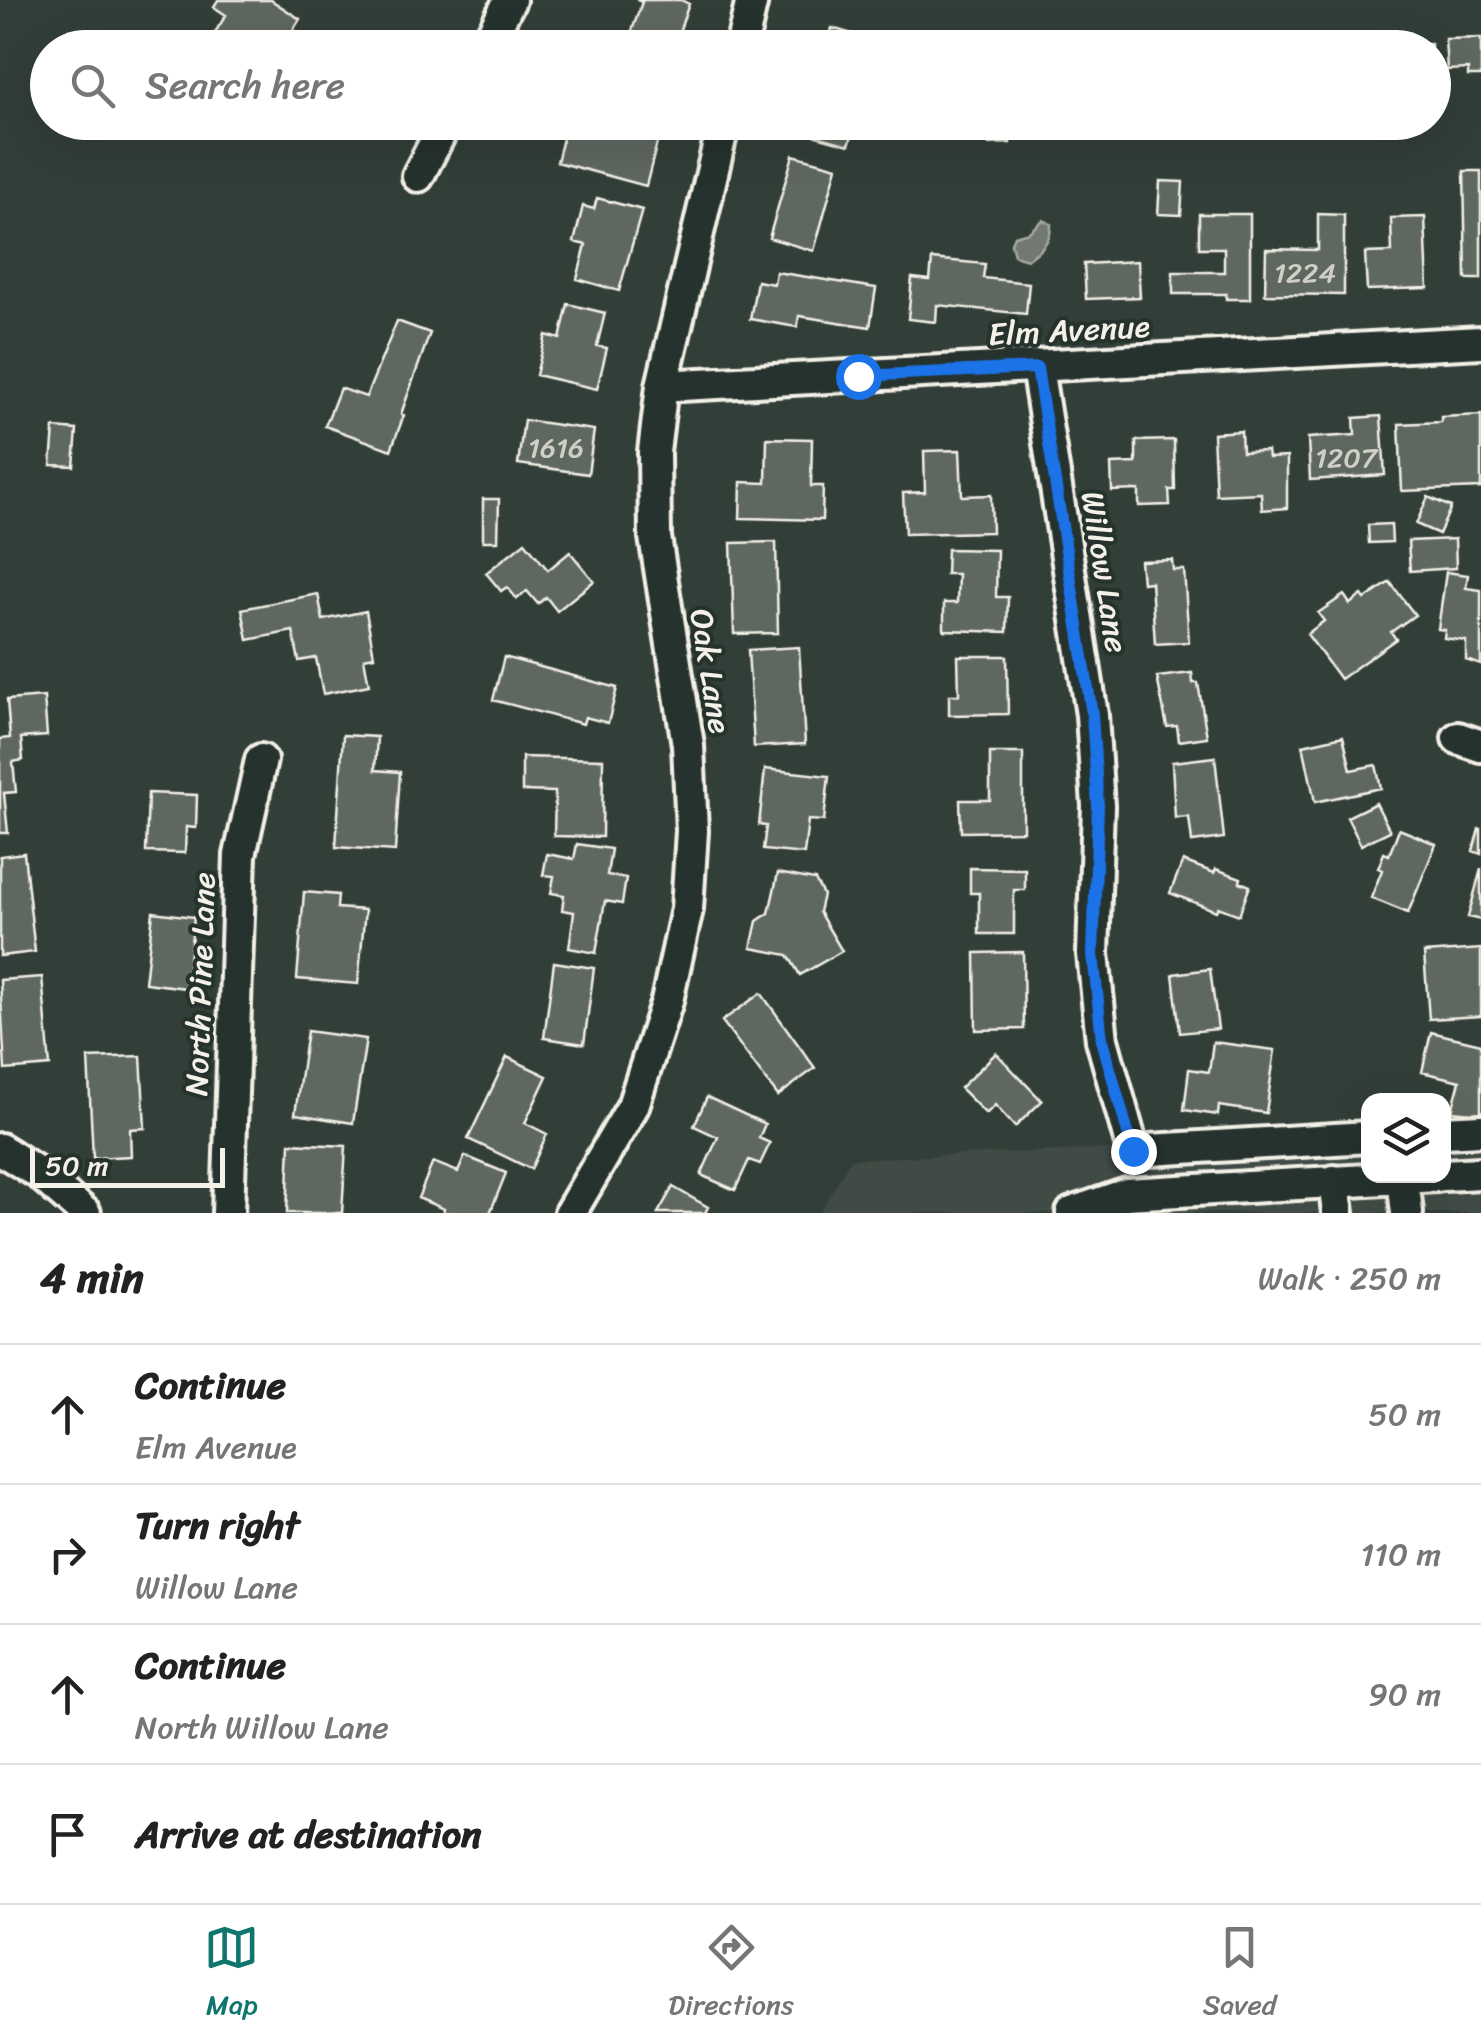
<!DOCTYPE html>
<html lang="en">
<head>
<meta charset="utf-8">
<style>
	:root { --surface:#fff; --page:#f6f6f6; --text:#222; --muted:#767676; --line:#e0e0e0; --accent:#0f766e }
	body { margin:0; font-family:Sriracha,sans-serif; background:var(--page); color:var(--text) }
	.controls { position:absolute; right:30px; bottom:30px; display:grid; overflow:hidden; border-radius:20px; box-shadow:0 10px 40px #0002 }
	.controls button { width:90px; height:90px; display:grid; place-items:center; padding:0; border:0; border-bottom:2px solid var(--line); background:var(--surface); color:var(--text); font:50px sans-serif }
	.scale { position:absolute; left:30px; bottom:25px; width:195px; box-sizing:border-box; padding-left:10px; border:5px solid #f4f1e8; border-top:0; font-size:28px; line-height:35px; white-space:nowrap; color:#f4f1e8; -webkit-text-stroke:8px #26332d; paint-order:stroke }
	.stop { position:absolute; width:30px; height:30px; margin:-22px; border:8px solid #1a73e8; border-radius:50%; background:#fff }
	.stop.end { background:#1a73e8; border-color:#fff; box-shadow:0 2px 10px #0008 }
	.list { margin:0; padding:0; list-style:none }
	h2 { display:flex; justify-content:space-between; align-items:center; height:130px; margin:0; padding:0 40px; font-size:42px }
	h2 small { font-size:32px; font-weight:400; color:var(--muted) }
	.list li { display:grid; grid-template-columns:65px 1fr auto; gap:30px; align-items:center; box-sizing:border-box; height:140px; padding:0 40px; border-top:2px solid var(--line) }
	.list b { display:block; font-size:38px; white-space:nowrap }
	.list p { margin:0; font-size:32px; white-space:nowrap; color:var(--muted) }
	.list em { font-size:32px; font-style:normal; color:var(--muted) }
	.icon { flex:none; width:55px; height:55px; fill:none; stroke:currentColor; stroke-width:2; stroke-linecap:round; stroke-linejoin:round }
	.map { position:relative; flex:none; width:1481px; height:1213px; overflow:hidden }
	.search { position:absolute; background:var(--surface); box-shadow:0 10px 40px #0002; left:30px; right:30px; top:30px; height:110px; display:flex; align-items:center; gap:25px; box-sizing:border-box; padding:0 35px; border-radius:55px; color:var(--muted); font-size:38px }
	.sheet { height:690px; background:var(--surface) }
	nav { display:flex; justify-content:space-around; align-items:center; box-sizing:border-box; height:140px; border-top:2px solid var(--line); background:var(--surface); font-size:28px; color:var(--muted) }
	nav a { display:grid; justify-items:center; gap:5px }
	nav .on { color:var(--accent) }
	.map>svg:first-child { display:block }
	.built { fill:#404b44 }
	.water { fill:#727972; stroke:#a6a9a1; stroke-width:2.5 }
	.building { fill:#5f6861; stroke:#f4f1e8; stroke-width:2.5 }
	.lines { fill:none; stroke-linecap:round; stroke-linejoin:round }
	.street-casing { stroke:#f4f1e8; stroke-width:38 }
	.street { stroke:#26332d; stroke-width:30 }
	.route { stroke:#1a73e8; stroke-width:12 }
	.labels { text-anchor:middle; stroke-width:8; stroke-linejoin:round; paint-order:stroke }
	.number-label { font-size:28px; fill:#cfcfc6 }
	.street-label { font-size:32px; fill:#f4f1e8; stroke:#26332d }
</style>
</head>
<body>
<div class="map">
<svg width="1481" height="1213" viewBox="0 0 1481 1213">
	<rect width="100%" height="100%" fill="#323e38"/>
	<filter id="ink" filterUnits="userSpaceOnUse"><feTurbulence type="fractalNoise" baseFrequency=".01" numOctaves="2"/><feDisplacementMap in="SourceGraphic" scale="20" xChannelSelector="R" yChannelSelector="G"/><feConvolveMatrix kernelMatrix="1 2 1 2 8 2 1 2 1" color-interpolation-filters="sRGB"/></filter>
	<g filter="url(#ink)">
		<path class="built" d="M 1481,1135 L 1481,1213 L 819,1213 L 851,1159 L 1368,1139 L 1368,1176 L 1444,1176 L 1444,1136 Z"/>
		<path class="water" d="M 1043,220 L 1051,224 C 1052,240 1040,252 1027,259 L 1014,255 L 1011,243 L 1014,236 L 1029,232 Z"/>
		<path class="building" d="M 218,0 L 271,0 L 300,19 L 282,48 L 210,48 L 207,45 L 226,15 L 214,7 Z
			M 637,0 L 681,0 L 689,4 L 674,46 L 626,48 L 642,2 Z
			M 832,28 L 876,41 L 874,48 L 826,48 Z
			M 1481,38 L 1481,76 L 1468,76 L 1468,69 L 1447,70 L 1445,39 Z
			M 1431,44 L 1431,48 L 1354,48 L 1354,45 Z
			M 567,122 L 634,122 L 632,132 L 658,139 L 646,186 L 557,162 Z
			M 820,122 L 864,122 L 863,125 L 856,123 L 849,145 L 816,136 Z
			M 986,122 L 1050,122 L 1051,127 L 1010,130 L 1010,143 L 988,144 Z
			M 1252,122 L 1284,122 L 1283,134 L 1252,134 Z
			M 793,155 L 837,167 L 814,251 L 769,238 Z
			M 1464,171 L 1481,171 L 1481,279 L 1466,279 Z
			M 1160,181 L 1183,182 L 1181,215 L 1158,214 Z
			M 597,198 L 642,210 L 619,291 L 577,279 L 586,245 L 574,242 L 583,206 L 594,209 Z
			M 1199,214 L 1250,214 L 1250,299 L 1226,299 L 1226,294 L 1173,294 L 1173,272 L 1224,272 L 1224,248 L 1199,248 Z
			M 1318,214 L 1344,215 L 1344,295 L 1265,294 L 1266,249 L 1318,250 Z
			M 1425,217 L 1428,288 L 1367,290 L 1365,253 L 1392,252 L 1391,218 Z
			M 932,259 L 985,264 L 983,278 L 1029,283 L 1026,314 L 937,305 L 936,322 L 908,319 L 912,278 L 930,280 Z
			M 1138,261 L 1140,297 L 1086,299 L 1084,264 Z
			M 776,272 L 876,288 L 870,327 L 799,316 L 797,327 L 750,319 L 757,281 L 774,284 Z
			M 568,304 L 605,313 L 597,346 L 607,348 L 597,389 L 536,375 L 546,335 L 560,339 Z
			M 397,321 L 430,333 L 401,414 L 404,415 L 391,450 L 325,426 L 340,388 L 366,397 Z
			M 1481,415 L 1481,488 L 1402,491 L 1399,424 L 1441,422 L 1441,417 Z
			M 1381,416 L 1385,475 L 1310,480 L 1308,438 L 1355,435 L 1354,418 Z
			M 524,420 L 594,430 L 588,474 L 518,464 Z
			M 54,428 L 77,430 L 74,466 L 51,465 Z
			M 1241,431 L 1242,452 L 1267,451 L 1268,458 L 1287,457 L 1287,508 L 1262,510 L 1261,493 L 1216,495 L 1213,433 Z
			M 767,438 L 812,439 L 811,486 L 823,486 L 822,520 L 740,518 L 741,482 L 766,483 Z
			M 1174,440 L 1175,490 L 1169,490 L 1170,505 L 1139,506 L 1139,490 L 1112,491 L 1111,464 L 1136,463 L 1136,441 Z
			M 960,450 L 962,496 L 991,495 L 992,532 L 905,534 L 903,493 L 925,492 L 924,451 Z
			M 1428,497 L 1451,507 L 1439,534 L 1416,524 Z
			M 483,499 L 499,499 L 498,541 L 483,541 Z
			M 1391,524 L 1392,542 L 1369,543 L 1368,525 Z
			M 1455,539 L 1456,568 L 1410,571 L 1408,541 Z
			M 525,542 L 548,570 L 570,552 L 594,581 L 557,611 L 546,597 L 538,604 L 527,591 L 517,599 L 507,587 L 501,591 L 486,573 Z
			M 776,542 L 778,633 L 734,634 L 731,543 Z
			M 947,549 L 997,550 L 996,597 L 1008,597 L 1007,632 L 944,630 L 944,603 L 957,603 L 958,574 L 946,574 Z
			M 1172,560 L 1173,570 L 1184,570 L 1189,642 L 1155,644 L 1151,582 L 1142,583 L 1140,561 Z
			M 1446,572 L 1468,575 L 1466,588 L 1481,590 L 1481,665 L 1466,660 L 1466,641 L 1444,638 L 1445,630 L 1438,629 Z
			M 1390,582 L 1415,615 L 1391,632 L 1396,639 L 1340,679 L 1307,634 L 1324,621 L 1318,613 L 1344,595 L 1350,604 L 1362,595 L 1365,599 Z
			M 318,594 L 323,620 L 366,611 L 374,656 L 364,658 L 369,685 L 323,694 L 316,658 L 299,661 L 293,631 L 248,640 L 242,609 Z
			M 799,647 L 805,744 L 754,747 L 748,650 Z
			M 958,656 L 1007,656 L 1008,714 L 949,715 L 949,695 L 959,695 Z
			M 504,657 L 617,688 L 608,723 L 585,717 L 583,724 L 493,700 Z
			M 1192,673 L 1193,683 L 1198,683 L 1207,737 L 1179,741 L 1177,726 L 1167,727 L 1157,677 Z
			M 44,697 L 47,736 L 21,738 L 23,760 L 13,762 L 16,792 L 4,793 L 8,833 L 0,833 L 0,739 L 10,738 L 7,700 Z
			M 343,735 L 377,737 L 375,770 L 400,772 L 395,851 L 336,847 Z
			M 1343,736 L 1351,770 L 1376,765 L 1381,788 L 1315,802 L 1303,745 Z
			M 990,753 L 1023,753 L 1023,831 L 961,832 L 960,800 L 990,800 Z
			M 522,757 L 603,759 L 602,837 L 554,836 L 555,792 L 522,791 Z
			M 1215,757 L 1224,838 L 1192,842 L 1189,817 L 1175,818 L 1172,762 Z
			M 765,769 L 829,776 L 824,821 L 808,820 L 804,854 L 763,850 L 766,826 L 759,825 Z
			M 148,793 L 197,795 L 196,828 L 186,827 L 185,853 L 146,852 Z
			M 1376,803 L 1390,831 L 1361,845 L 1347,817 Z
			M 1399,829 L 1436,844 L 1408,913 L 1371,898 L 1382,870 L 1378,868 L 1384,853 L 1389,855 Z
			M 1479,829 L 1481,829 L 1481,854 L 1473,851 Z
			M 577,844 L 611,849 L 607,875 L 626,878 L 622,904 L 605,901 L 596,953 L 569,948 L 574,912 L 562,910 L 564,895 L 551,893 L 554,876 L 543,875 L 547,854 L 574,859 Z
			M 24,853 L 35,952 L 0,956 L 0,856 Z
			M 1183,861 L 1214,873 L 1216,869 L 1241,878 L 1240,882 L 1250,886 L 1239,915 L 1218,907 L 1216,911 L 1170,893 Z
			M 970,868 L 1025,869 L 1025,890 L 1014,890 L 1014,934 L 979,934 L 979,893 L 970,893 Z
			M 1481,869 L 1481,920 L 1468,917 Z
			M 778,873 L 815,880 L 823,895 L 819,912 L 842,951 L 800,975 L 788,955 L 751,948 L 757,921 L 769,913 Z
			M 304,892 L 338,895 L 337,908 L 365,910 L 358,984 L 297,979 Z
			M 153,912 L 194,917 L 186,988 L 145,983 Z
			M 1481,949 L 1481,1016 L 1429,1019 L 1424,953 Z
			M 1023,952 L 1024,1029 L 976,1030 L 975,953 Z
			M 554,962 L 594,968 L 584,1044 L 544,1038 Z
			M 1210,969 L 1218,1029 L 1180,1033 L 1173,974 Z
			M 42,977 L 50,1066 L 5,1070 L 0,980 Z
			M 761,993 L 815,1068 L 778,1096 L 722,1021 Z
			M 307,1031 L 366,1039 L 353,1123 L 295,1114 Z
			M 1431,1032 L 1481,1044 L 1481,1114 L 1452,1111 L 1460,1081 L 1422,1072 Z
			M 1213,1042 L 1275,1050 L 1266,1113 L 1219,1106 L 1218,1115 L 1184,1110 L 1189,1069 L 1209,1072 Z
			M 996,1053 L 1042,1101 L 1015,1127 L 995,1105 L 986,1114 L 960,1088 Z
			M 141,1056 L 145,1128 L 130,1129 L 131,1156 L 93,1158 L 88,1058 Z
			M 507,1057 L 547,1076 L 525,1123 L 547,1134 L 531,1169 L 468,1139 Z
			M 707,1097 L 765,1124 L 759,1138 L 770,1143 L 760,1164 L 749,1160 L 735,1190 L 701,1175 L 718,1137 L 694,1126 Z
			M 290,1143 L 346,1146 L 342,1213 L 287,1213 Z
			M 465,1156 L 506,1173 L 490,1213 L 443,1213 L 444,1209 L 418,1198 L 433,1162 L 458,1172 Z
			M 673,1187 L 708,1207 L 705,1213 L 658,1213 Z"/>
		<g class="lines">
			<g class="street-casing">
				<path id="street" d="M 485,48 L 510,0
					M 741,48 L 752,0
					M 418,176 L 446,122
					M 1037,367 L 1092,715 L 1098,806 L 1093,954 L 1102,1040 L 1133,1151 L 1368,1137
					M 662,386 L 1481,342
					M 1458,738 L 1481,746
					M 1444,1132 L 1481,1130
					M 0,1149 L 40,1174 L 85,1213
					M 1444,1175 L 1481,1173
					M 1403,1178 L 1407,1213
					M 1334,1181 L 1338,1213
					M 228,1213 L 240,855 L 261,760
					M 570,1213 L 633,1106 L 667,1001 L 687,909 L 692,831 L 688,745 L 655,537 L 654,452 L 662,386 L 724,122
					M 1072,1213 L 1127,1194 L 1437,1176"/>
			</g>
			<use href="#street" class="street"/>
		</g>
	</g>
	<g class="lines" filter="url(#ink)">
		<path class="route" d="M 858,376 L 1037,368 L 1092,714 L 1098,806 L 1093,954 L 1102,1040 L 1133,1151"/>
	</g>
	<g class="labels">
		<g class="number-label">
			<text x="1305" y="282">1224</text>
			<text x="556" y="457">1616</text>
			<text x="1346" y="467">1207</text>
		</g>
		<g class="street-label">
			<text transform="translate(1069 330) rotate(-3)" y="11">Elm Avenue</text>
			<text transform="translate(1105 572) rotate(81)" y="11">Willow Lane</text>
			<text transform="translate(711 671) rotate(81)" y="11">Oak Lane</text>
			<text transform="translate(200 984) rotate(-88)" y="11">North Pine Lane</text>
		</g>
	</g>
</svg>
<div class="controls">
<button><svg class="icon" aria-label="layers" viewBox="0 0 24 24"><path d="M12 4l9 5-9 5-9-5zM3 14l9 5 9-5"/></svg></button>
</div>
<div class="scale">50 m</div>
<div class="stop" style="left:858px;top:376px"></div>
<div class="stop end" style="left:1133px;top:1151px"></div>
<div class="search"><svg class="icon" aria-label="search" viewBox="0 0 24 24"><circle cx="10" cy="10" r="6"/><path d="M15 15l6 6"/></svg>Search here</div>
</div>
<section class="sheet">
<h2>4 min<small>Walk · 250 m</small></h2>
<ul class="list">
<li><svg class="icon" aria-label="ahead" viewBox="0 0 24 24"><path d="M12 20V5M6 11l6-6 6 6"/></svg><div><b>Continue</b><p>Elm Avenue</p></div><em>50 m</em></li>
<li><svg class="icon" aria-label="right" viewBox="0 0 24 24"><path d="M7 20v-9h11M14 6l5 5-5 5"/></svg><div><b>Turn right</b><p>Willow Lane</p></div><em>110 m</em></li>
<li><svg class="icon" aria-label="ahead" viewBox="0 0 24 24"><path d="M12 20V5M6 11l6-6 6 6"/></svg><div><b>Continue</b><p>North Willow Lane</p></div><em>90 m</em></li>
<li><svg class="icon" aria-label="arrive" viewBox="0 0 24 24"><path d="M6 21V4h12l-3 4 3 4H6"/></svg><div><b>Arrive at destination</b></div></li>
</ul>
</section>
<nav>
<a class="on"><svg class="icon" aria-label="map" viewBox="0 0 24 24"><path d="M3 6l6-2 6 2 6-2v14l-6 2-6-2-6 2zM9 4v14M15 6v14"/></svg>Map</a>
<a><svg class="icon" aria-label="directions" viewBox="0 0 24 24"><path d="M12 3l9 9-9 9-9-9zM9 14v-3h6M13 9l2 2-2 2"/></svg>Directions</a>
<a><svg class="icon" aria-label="saved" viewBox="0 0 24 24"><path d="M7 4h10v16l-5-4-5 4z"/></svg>Saved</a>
</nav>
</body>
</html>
